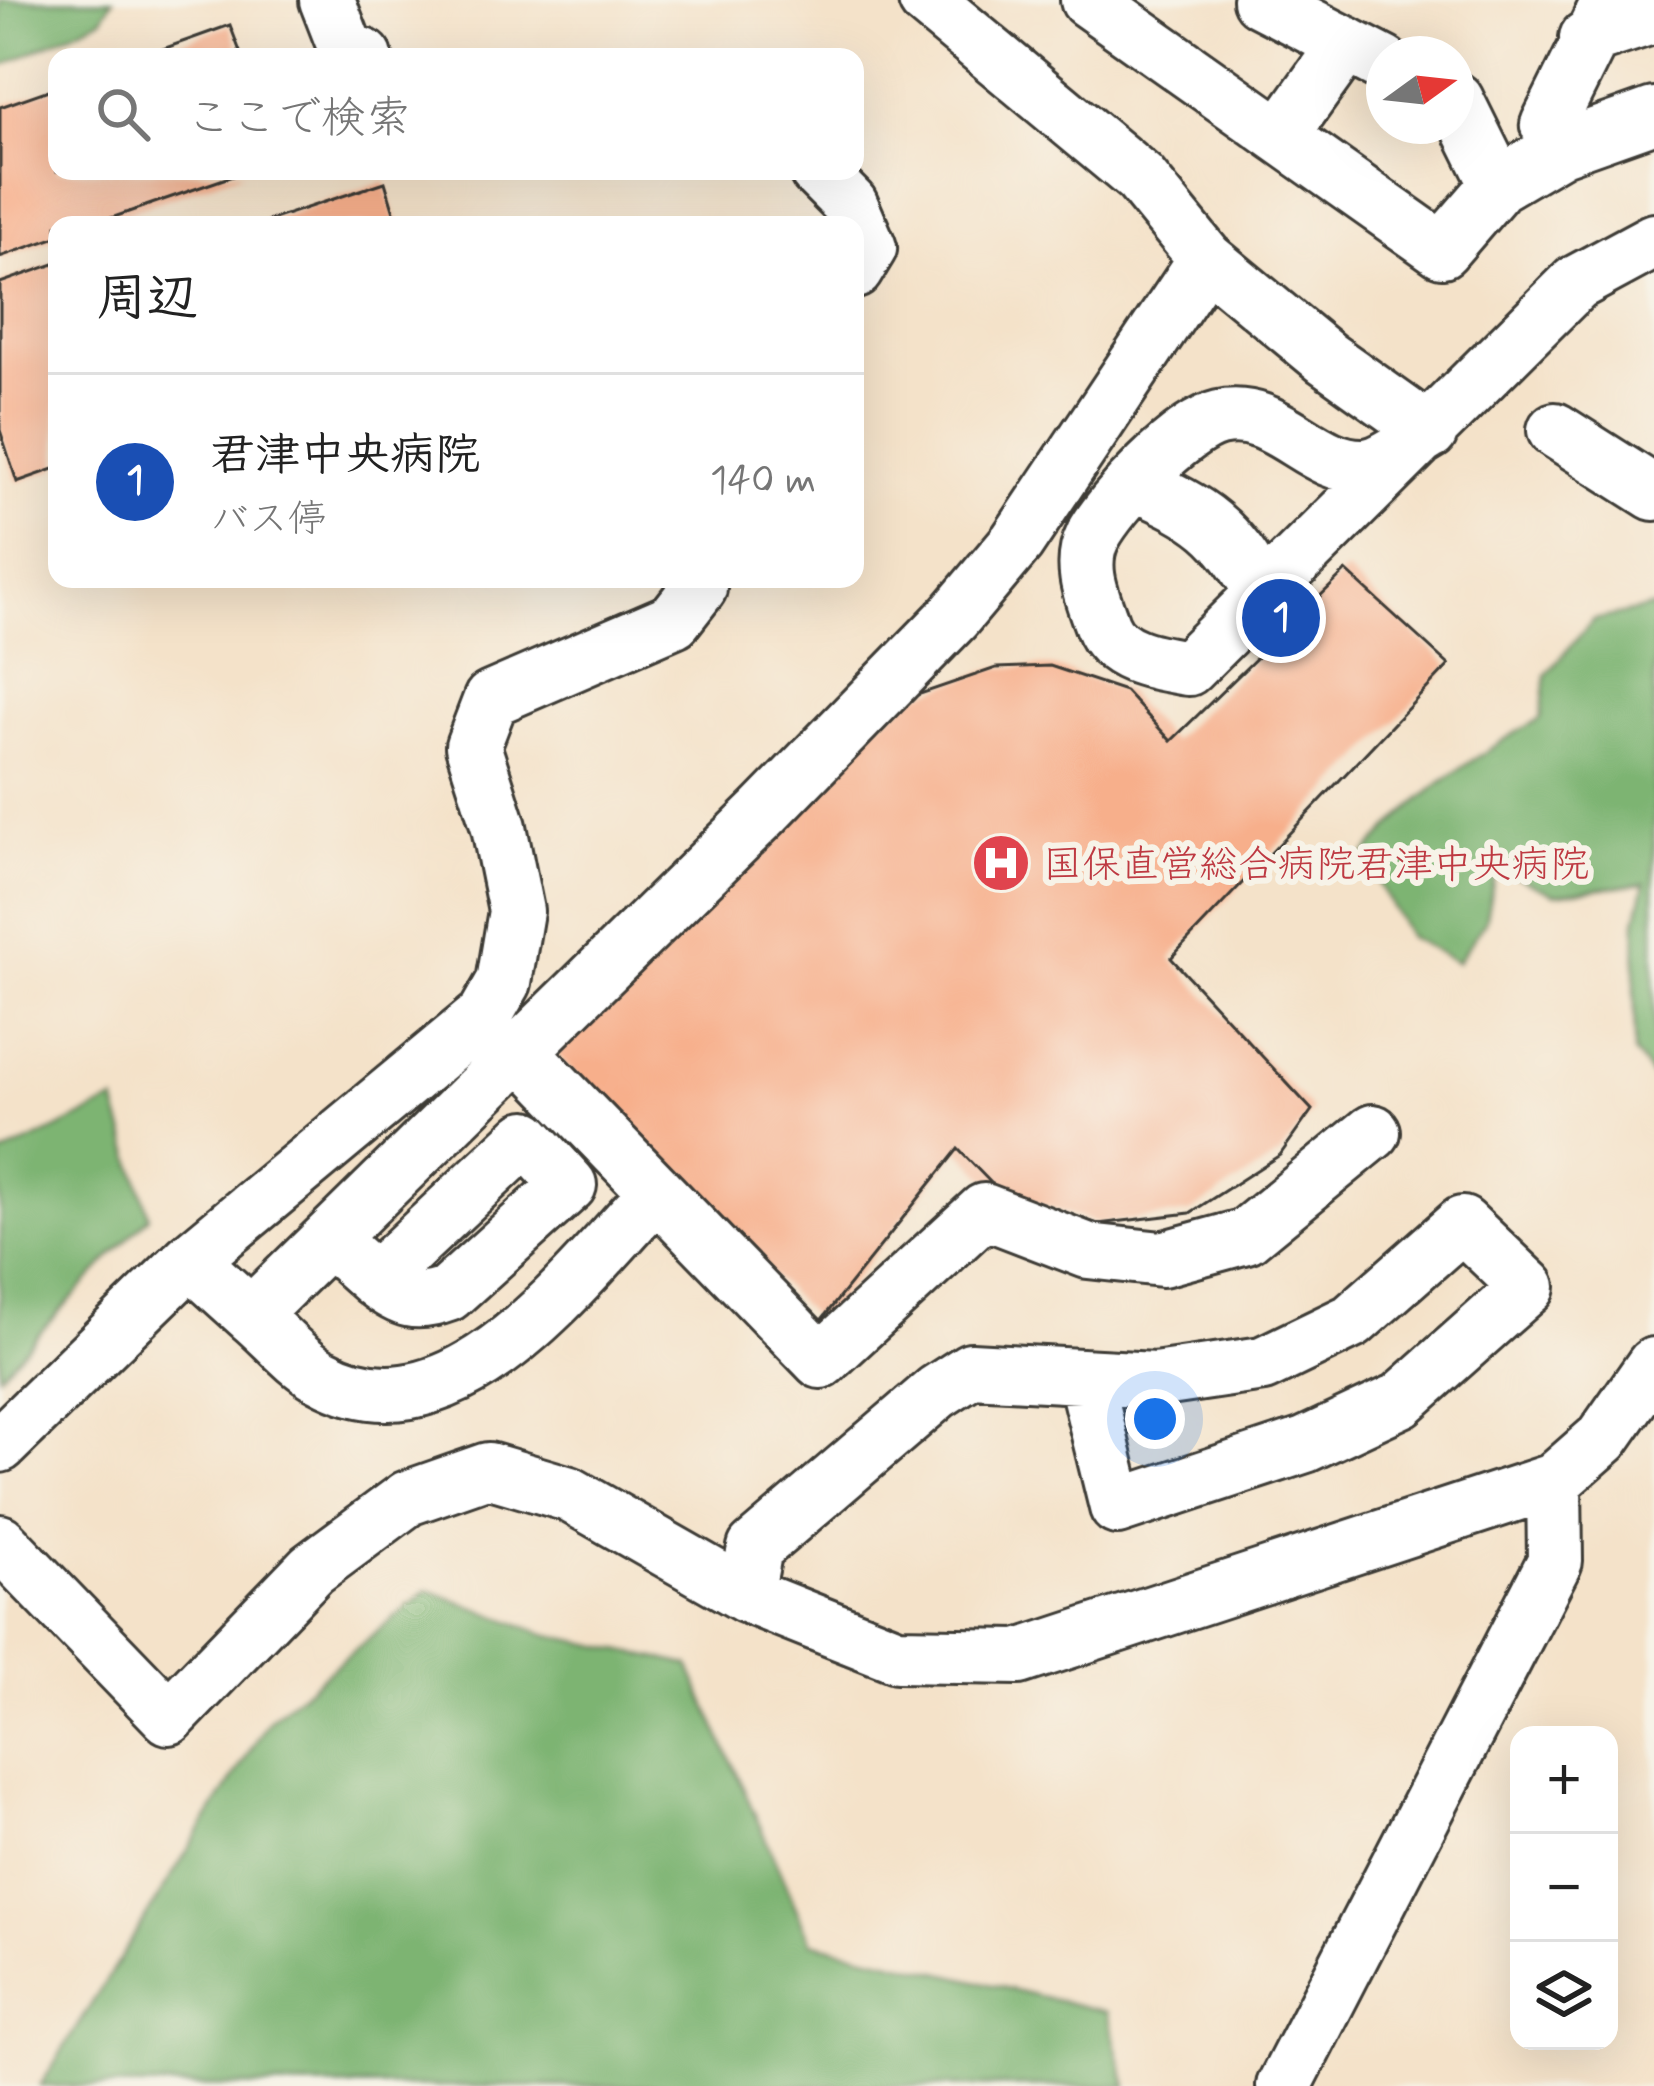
<!DOCTYPE html>
<html lang="ja">
<head>
<meta charset="utf-8">
<style>
	:root { --surface:#fff; --page:#f6f6f6; --text:#222; --muted:#767676; --line:#e0e0e0; --accent:#db2777 }
	body { margin:0; font-family:Mynerve,"Klee One",sans-serif; background:var(--page); color:var(--text) }
	.controls { position:absolute; right:36px; bottom:36px; display:grid; overflow:hidden; border-radius:24px; box-shadow:0 12px 48px #0002 }
	.controls button { width:108px; height:108px; display:grid; place-items:center; padding:0; border:0; border-bottom:3px solid var(--line); background:var(--surface); color:var(--text); font:60px sans-serif }
	.compass { position:absolute; left:1366px; top:36px; width:108px; height:108px; border-radius:50%; background:var(--surface); box-shadow:0 12px 48px #0002; rotate:75deg }
	.you { position:absolute; left:1155px; top:1419px; width:42px; height:42px; margin:-30px; border:9px solid #fff; border-radius:50%; background:#1a73e8; box-shadow:0 0 0 18px #1a73e833 }
	.badge { display:grid; place-items:center; width:78px; height:78px; border-radius:50%; background:var(--accent); color:#fff; font-size:39px; font-weight:700 }
	.pin { position:absolute; translate:-50% -50%; border:6px solid #fff; box-shadow:0 3px 12px #0006 }
	.list { margin:0; padding:0; list-style:none }
	h2 { display:flex; justify-content:space-between; align-items:center; height:156px; margin:0; padding:0 48px; font-size:51px }
	h2 small { font-size:39px; font-weight:400; color:var(--muted) }
	.list li { display:grid; grid-template-columns:78px 1fr auto; gap:36px; align-items:center; box-sizing:border-box; height:216px; padding:0 48px; border-top:3px solid var(--line) }
	.list b { display:block; font-size:45px; white-space:nowrap }
	.list p { margin:0; font-size:39px; white-space:nowrap; color:var(--muted) }
	.list em { font-size:39px; font-style:normal; color:var(--muted) }
	.icon { flex:none; width:66px; height:66px; fill:none; stroke:currentColor; stroke-width:2; stroke-linecap:round; stroke-linejoin:round }
	.map { position:relative; flex:none; width:1654px; height:2086px; overflow:hidden }
	.search { position:absolute; background:var(--surface); box-shadow:0 12px 48px #0002; left:48px; top:48px; width:816px; height:132px; display:flex; align-items:center; gap:30px; box-sizing:border-box; padding:0 42px; border-radius:24px; color:var(--muted); font-size:45px }
	.panel { position:absolute; background:var(--surface); box-shadow:0 12px 48px #0002; left:48px; top:216px; width:816px; height:372px; border-radius:24px }
	.map>svg:first-child { display:block }
	.forest { fill:#7db472; stroke:#4c6847; stroke-width:3 }
	.building { fill:#f7af8b }
	.lines { fill:none; stroke-linecap:round; stroke-linejoin:round }
	.minor-casing { stroke:#3c3a36; stroke-width:60 }
	.minor { stroke:#fff; stroke-width:54 }
	.labels { text-anchor:middle; stroke-width:12; stroke-linejoin:round; paint-order:stroke }
	.health-label { font-size:39px; fill:#be3a42; stroke:#f7f3e8; text-anchor:start }
</style>
</head>
<body>
<div class="map">
<svg width="1654" height="2086" viewBox="0 0 1654 2086">
	<rect width="100%" height="100%" fill="#f7f3e8"/>
	<filter id="ink" filterUnits="userSpaceOnUse"><feTurbulence type="fractalNoise" baseFrequency=".00833" numOctaves="2"/><feDisplacementMap in="SourceGraphic" scale="24" xChannelSelector="R" yChannelSelector="G"/><feConvolveMatrix kernelMatrix="1 2 1 2 8 2 1 2 1" color-interpolation-filters="sRGB"/></filter>
	<filter id="wash" filterUnits="userSpaceOnUse"><feTurbulence type="fractalNoise" baseFrequency=".004" numOctaves="4" result="noise"/><feDisplacementMap in="SourceGraphic" scale="48" xChannelSelector="R" yChannelSelector="G"/><feGaussianBlur stdDeviation="2.7" result="paint"/><feColorMatrix in="noise" values="0 0 0 0 0 0 0 0 0 0 0 0 0 0 0 0 0 1.4 0 .05"/><feComposite in="paint" operator="in"/></filter>
	<g filter="url(#wash)">
		<rect width="100%" height="100%" fill="#f4e2c9"/>
		<path class="forest" d="M 0,0 L 113,0 L 101,19 L 0,67 Z
			M 1654,607 L 1654,1079 L 1634,1053 L 1636,921 L 1645,883 L 1555,894 L 1496,868 L 1485,922 L 1457,962 L 1409,937 L 1364,857 C 1411,798 1476,755 1541,718 L 1546,675 L 1593,620 Z
			M 115,1101 L 149,1216 L 0,1375 L 0,1156 Z
			M 428,1590 L 545,1634 L 689,1665 L 811,1942 L 1107,2012 L 1127,2086 L 40,2086 L 270,1719 Z"/>
		<g id="blocks">
			<path class="building" d="M 230,25 L 242,57 L 143,57 L 143,56 Z
				M 57,87 L 57,171 L 244,172 L 91,225 L 57,225 L 57,237 L 0,257 L 0,107 Z
				M 385,182 L 398,225 L 258,225 L 258,224 Z
				M 57,263 L 57,468 L 17,482 L 0,430 L 0,283 Z
				M 1346,571 L 1449,665 L 1171,958 L 1312,1110 L 1280,1155 L 1190,1213 L 1098,1224 L 997,1189 L 958,1149 L 819,1323 L 556,1054 L 868,732 L 917,695 L 996,668 L 1050,666 L 1125,691 L 1171,741 Z"/>
		</g>
	</g>
	<g filter="url(#ink)">
		<use href="#blocks" fill-opacity="0" stroke="#3c3a36" stroke-width="3"/>
		<g class="lines">
			<g class="minor-casing">
				<path id="minor" d="M 327,0 L 346,49 L 365,57
					M 926,0 L 1140,178 L 1206,259
					M 1088,0 L 1442,250 L 1498,185 L 1456,100
					M 1260,0 L 1384,64
					M 1587,38 L 1654,16
					M 1281,135 L 1346,44
					M 1561,148 L 1548,125 L 1610,0
					M 817,171 L 850,204 L 869,248 L 855,271
					M 1498,185 L 1561,148 L 1654,115
					M 1555,430 L 1654,493
					M 1430,432 C 1412,442 1384,465 1365,466 C 1309,468 1278,405 1219,418 C 1181,427 1111,502 1093,536 C 1078,566 1092,597 1102,625 C 1114,658 1158,663 1188,668 L 1576,283 L 1654,241
					M 1137,484 C 1203,513 1227,529 1262,593
					M 520,1051 L 821,1361 L 984,1211 L 1088,1251 L 1162,1259 L 1246,1236 L 1373,1132
					M 329,1239 L 375,1280 L 526,1138 L 569,1185 L 448,1294 C 416,1306 401,1301 375,1280
					M 190,1260 L 251,1315 L 763,813 L 954,617 L 1017,542 L 1206,259 L 1326,358 L 1430,432
					M 251,1315 C 273,1333 296,1362 321,1375 C 453,1449 576,1275 657,1192
					M 0,1445 L 190,1260 L 485,1015 L 504,982 L 516,911 L 499,827 L 473,746 L 491,699 L 674,620 L 699,588 L 699,579
					M 0,1542 L 169,1717 L 312,1569 L 408,1498 L 488,1470 L 569,1494 L 746,1595 L 897,1655 L 1019,1657 L 1554,1481 L 1603,1438 L 1654,1365
					M 746,1595 L 755,1548 L 937,1392 L 971,1370 L 1155,1380 L 1263,1364 L 1352,1321 L 1462,1224 L 1528,1287 L 1401,1400 L 1305,1445 L 1117,1507 L 1085,1377
					M 1284,2086 L 1555,1561 L 1554,1481"/>
			</g>
			<use href="#minor" class="minor"/>
		</g>
	</g>
	<defs>
		<g id="hospital-disc" transform="scale(3)"><circle r="9.5" fill="#e0444e" stroke="#f7f3e8"/><path d="M-5-5h3v3.5h4V-5h3V5h-3V1.5h-4V5h-3Z" fill="#fff"/></g>
	</defs>
	<g fill-rule="evenodd">
		<use href="#hospital-disc" x="1001" y="863"/>
	</g>
	<g class="labels">
		<g class="health-label">
			<text x="1043" y="877">国保直営総合病院君津中央病院</text>
		</g>
	</g>
</svg>
<div class="controls">
<button>+</button>
<button>−</button>
<button><svg class="icon" aria-label="layers" viewBox="0 0 24 24"><path d="M12 4l9 5-9 5-9-5zM3 14l9 5 9-5"/></svg></button>
</div>
<svg class="compass" viewBox="-18 -18 36 36"><path d="M0-13l5 13h-10z" fill="#e53935"/><path d="M0 13l5-13h-10z" fill="#767676"/></svg>
<div class="you"></div>
<div class="pin badge" style="left:1281px;top:618px;background:#1a4fb4">1</div>
<div class="search"><svg class="icon" aria-label="search" viewBox="0 0 24 24"><circle cx="10" cy="10" r="6"/><path d="M15 15l6 6"/></svg>ここで検索</div>
<section class="panel">
<h2>周辺<small></small></h2>
<ul class="list">
<li><span class="badge" style="background:#1a4fb4">1</span><div><b>君津中央病院</b><p>バス停</p></div><em>140 m</em></li>
</ul>
</section>
</div>
</body>
</html>
